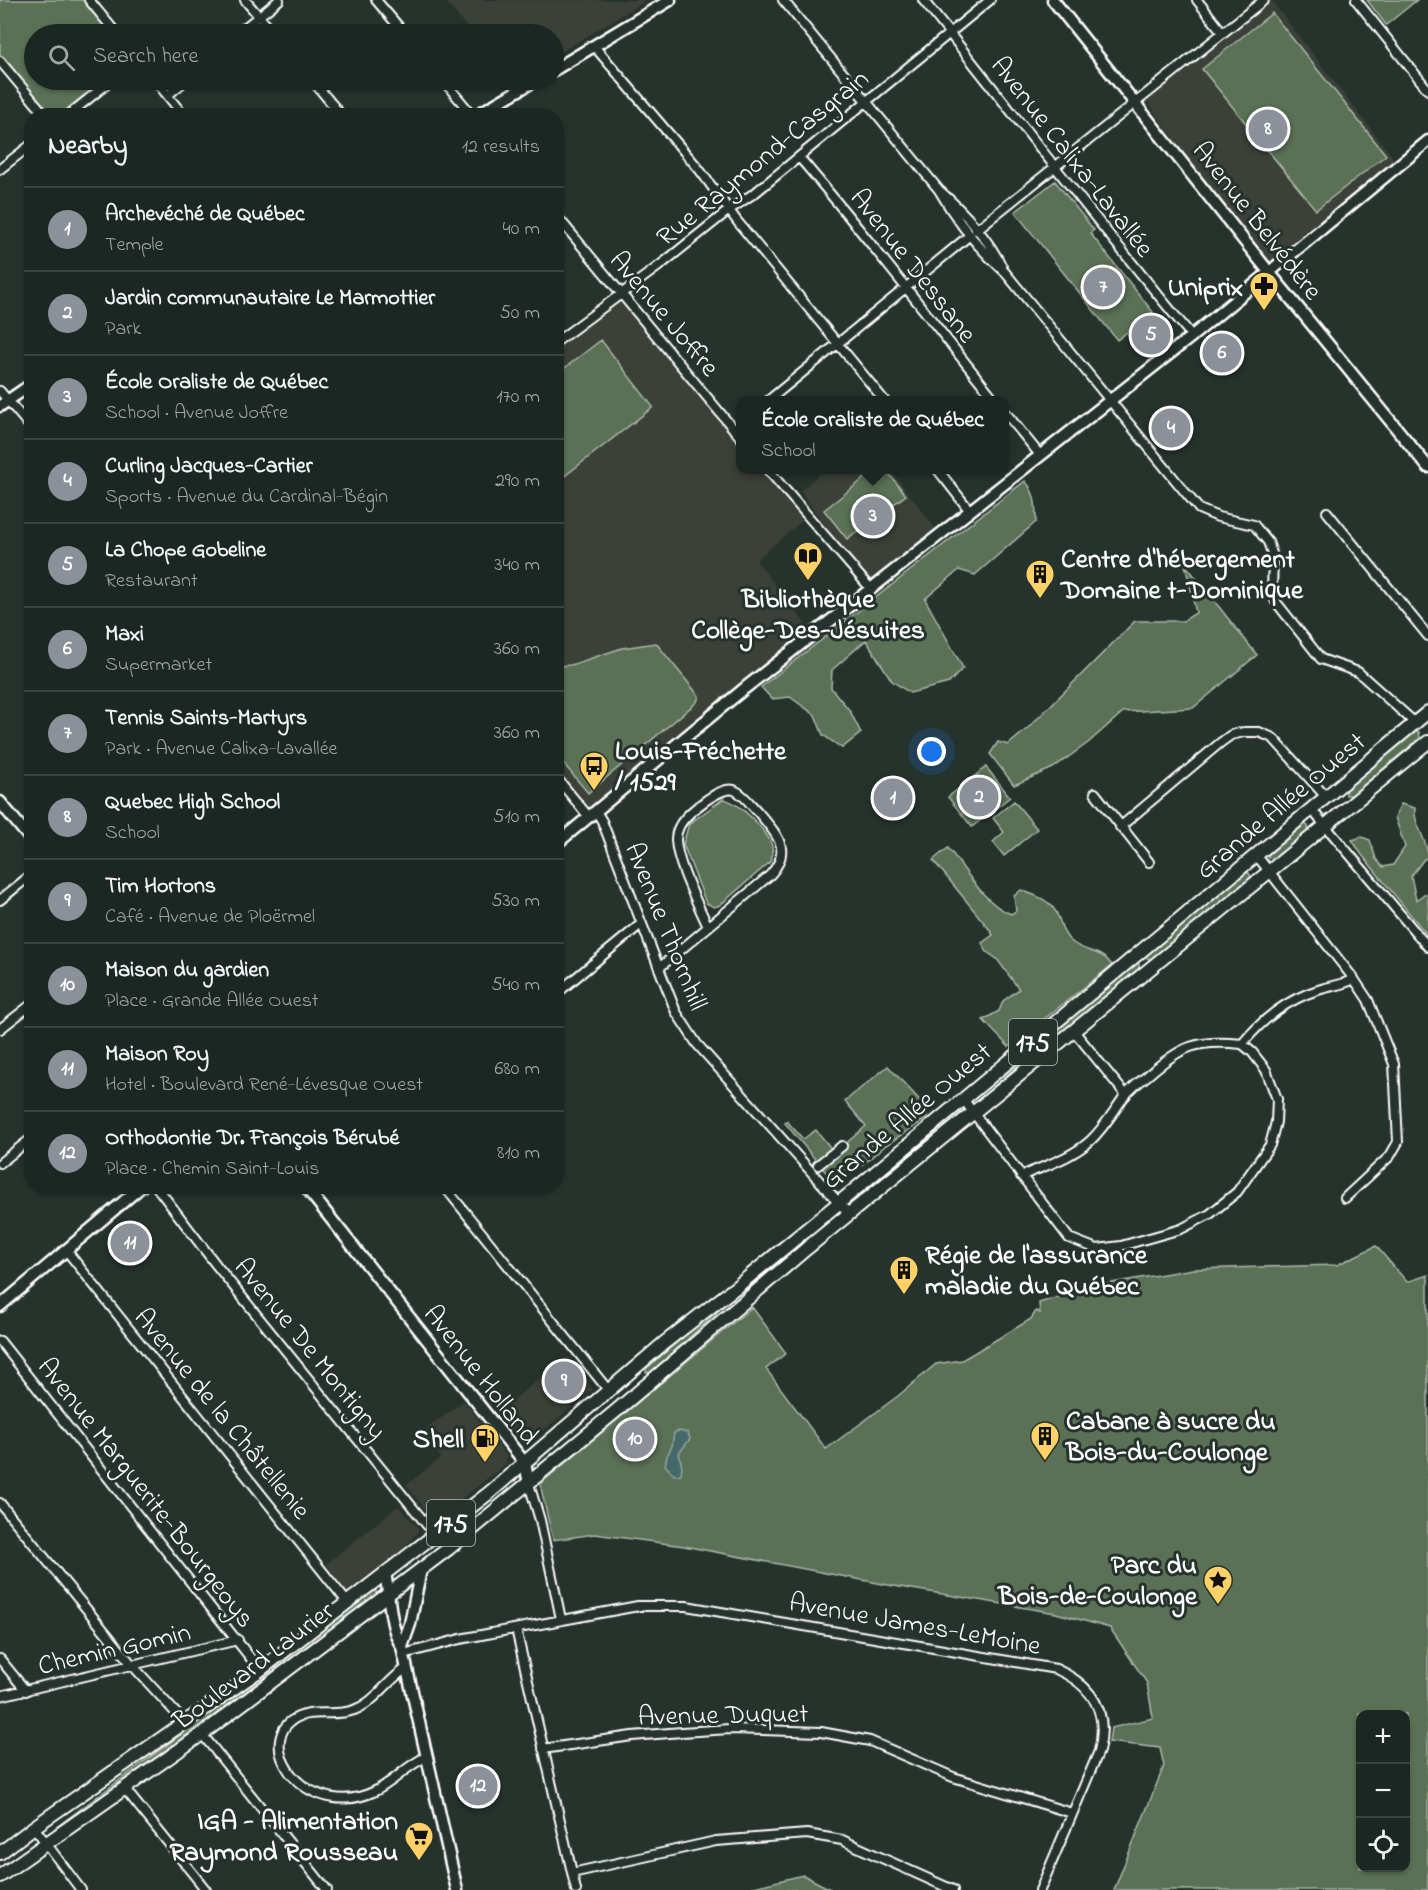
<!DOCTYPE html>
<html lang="en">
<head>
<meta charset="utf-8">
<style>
	:root { --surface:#1c2622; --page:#29322f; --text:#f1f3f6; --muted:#a0a5a5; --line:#3a4340; --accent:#8c9099 }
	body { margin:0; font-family:"Indie Flower",sans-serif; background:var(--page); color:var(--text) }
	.controls { position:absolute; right:18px; bottom:18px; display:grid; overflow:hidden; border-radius:12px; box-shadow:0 2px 4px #0004 }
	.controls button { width:54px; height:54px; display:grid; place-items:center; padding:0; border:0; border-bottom:2px solid var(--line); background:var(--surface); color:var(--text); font:30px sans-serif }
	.you { position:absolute; left:932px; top:752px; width:21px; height:21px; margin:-15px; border:4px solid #fff; border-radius:50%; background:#1a73e8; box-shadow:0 0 0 9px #1a73e833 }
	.badge { display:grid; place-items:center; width:39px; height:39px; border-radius:50%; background:var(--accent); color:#fff; font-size:20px; font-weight:700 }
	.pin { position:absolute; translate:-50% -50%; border:3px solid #fff; box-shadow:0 2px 6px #0006 }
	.popup { position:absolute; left:736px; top:396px; width:273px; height:78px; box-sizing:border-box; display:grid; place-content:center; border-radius:12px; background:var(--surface); filter:drop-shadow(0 2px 4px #0005); font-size:20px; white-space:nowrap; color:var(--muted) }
	.popup b { font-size:22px; color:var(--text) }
	.popup::after { content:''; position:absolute; left:50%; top:100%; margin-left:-12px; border:12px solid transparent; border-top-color:var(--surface) }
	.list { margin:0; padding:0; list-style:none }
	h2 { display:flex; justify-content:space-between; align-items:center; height:78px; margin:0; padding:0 24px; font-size:26px }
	h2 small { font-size:20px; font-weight:400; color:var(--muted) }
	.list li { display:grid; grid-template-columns:39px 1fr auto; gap:18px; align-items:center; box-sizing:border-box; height:84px; padding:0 24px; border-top:2px solid var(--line) }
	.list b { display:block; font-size:22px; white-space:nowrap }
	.list p { margin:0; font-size:20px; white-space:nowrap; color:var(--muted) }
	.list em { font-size:20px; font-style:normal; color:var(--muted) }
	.icon { flex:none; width:33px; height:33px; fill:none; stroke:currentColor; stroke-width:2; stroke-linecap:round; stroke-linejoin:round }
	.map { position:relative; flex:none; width:1428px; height:1890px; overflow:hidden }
	.search { position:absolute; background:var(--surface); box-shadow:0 2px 4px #0004; left:24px; top:24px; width:540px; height:66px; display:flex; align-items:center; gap:15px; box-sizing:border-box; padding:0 21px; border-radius:33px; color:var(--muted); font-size:22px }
	.panel { position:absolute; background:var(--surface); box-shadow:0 2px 4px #0004; left:24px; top:108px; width:540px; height:1086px; border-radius:24px }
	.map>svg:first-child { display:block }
	.built { fill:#3a4039 }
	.green { fill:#5a7155; stroke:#acb8aa; stroke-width:1.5; fill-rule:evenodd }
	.water { fill:#446967; stroke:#8fa5a4; stroke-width:1.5 }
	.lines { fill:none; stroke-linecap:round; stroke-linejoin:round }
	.street-casing { stroke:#fff; stroke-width:12 }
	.secondary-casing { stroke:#fff; stroke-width:15 }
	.primary-casing { stroke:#fff; stroke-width:16 }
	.street { stroke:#26332d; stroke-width:8 }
	.secondary { stroke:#26332d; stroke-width:10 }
	.primary { stroke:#26332d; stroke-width:12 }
	.labels { text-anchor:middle; stroke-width:6; stroke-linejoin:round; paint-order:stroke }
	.shield { fill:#26332d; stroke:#bec2c0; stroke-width:1.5 }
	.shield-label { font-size:26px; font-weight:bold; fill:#fff }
	.street-label { font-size:27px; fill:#fff; stroke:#26332d }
	.poi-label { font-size:27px; font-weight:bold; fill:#fff; stroke:#26332d; text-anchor:end }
</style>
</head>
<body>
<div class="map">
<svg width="1428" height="1890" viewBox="0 0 1428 1890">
	<rect width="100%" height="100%" fill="#26332d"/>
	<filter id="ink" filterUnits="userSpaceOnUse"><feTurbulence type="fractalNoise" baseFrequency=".0167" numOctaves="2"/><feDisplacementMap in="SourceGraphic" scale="12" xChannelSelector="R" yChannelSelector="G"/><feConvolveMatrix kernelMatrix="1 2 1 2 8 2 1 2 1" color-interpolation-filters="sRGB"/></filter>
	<g filter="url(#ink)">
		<path class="built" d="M 444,0 L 647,0 L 554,56 L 554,34 L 473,34 Z
			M 1264,0 L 1271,0 L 1398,164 L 1269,272 L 1245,241 L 1149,104 L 1148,100 Z
			M 621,293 L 741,438 L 741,470 L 768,470 L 808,516 L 756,560 L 813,634 L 589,817 L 557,777 L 557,341 Z
			M 824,470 L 890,470 L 940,534 L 871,589 L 800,491 Z
			M 568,1357 L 593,1390 L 528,1443 L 521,1442 L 497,1412 Z
			M 464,1401 L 506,1455 L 507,1463 L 437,1518 L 431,1517 L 406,1485 L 441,1458 L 422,1432 Z
			M 398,1506 L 418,1528 L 418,1532 L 404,1548 L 347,1592 L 326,1564 Z"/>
		<path class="green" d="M 0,0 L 89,0 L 117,34 L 34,34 L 34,80 L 112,80 L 67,115 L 46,115 L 0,60 Z
			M 1367,0 L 1417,0 L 1386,25 Z
			M 1272,13 L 1386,155 L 1316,210 L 1202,69 Z
			M 1055,181 L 1094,230 L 1090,233 L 1153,312 L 1117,340 L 1015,212 Z
			M 601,340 L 653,407 L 557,482 L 557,374 Z
			M 875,470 L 886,470 L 906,495 L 847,539 L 824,510 Z
			M 1025,481 C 1036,492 1036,508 1036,522 L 975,575 L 959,570 L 925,599 L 963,668 L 949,683 L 910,693 L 892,681 L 866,640 L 832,670 L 831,688 L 850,711 L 861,733 L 842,748 L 823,735 L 815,715 L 790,697 L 772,699 L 761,687 Z
			M 1185,564 L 1257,655 L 1193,708 L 1123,712 L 1088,743 L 1053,768 L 1014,785 L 990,754 L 998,742 L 1008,745 L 1029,727 L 1135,621 L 1183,621 L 1196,613 Z
			M 656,643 L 699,696 L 697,702 L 588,793 L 557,756 L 557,666 L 571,665 L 622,648 Z
			M 1416,731 L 1419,732 L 1420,738 L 1352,795 L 1346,795 L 1345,789 L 1346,787 Z
			M 986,767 L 1010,797 L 972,827 L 948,797 Z
			M 723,799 C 738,801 765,829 771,843 C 774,849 772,856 770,862 L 720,905 L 714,907 L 706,903 L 683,844 L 689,824 Z
			M 1014,801 L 1037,829 L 1004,856 L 993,842 L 1004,832 L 993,818 Z
			M 1401,804 L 1415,808 C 1413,825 1428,839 1428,858 L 1424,859 L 1411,876 L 1416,900 L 1424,894 L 1428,894 L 1428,936 L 1362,855 L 1352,840 L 1362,837 L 1370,840 L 1376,859 L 1383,867 L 1393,865 L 1405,847 L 1395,817 Z
			M 1303,823 L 1308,826 L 1308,831 L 1273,859 L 1268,858 L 1268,852 Z
			M 948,848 C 966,870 984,904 1011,914 L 1016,911 L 1014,896 L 1021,890 C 1033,895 1046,898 1054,909 C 1062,919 1060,933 1072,942 C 1085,953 1102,950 1112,965 L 1009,1047 L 983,1020 L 999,1011 L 1003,1001 L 1019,989 L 997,959 L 987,952 L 982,943 L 993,935 L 990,930 L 933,860 Z
			M 1244,872 L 1249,873 L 1251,878 L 1153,959 L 1149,959 L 1146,957 L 1147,952 Z
			M 1136,963 L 1139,964 L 1139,969 L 979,1099 L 1017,1066 L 1037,1044 Z
			M 888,1066 L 927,1108 L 927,1118 L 886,1145 L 861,1166 L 858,1163 L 847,1172 L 849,1176 C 844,1179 839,1184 833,1181 L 785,1123 L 787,1121 L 803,1139 L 816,1130 L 835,1153 L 866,1126 L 845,1101 Z
			M 958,1110 L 961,1113 L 959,1116 L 883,1178 L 882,1177 L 935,1126 Z
			M 1376,1246 L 1407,1282 L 1428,1275 L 1428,1890 L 1114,1890 L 1164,1766 L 1160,1748 L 1109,1742 L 1111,1728 L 1153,1718 L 1147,1683 L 1110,1628 L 1056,1613 L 888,1585 L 684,1546 L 595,1534 L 553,1540 L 540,1484 L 752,1307 L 786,1353 L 766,1369 L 826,1449 L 898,1396 L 936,1364 L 962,1360 L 1031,1319 L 1036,1311 L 1040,1313 L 1039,1303 L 1094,1286 L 1193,1269 L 1337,1265 ZM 1360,1714 L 1406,1714 L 1406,1868 L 1360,1868 Z
			M 732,1295 L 734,1297 L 650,1373 L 646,1372 L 646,1369 Z
			M 375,1588 L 377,1595 L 277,1669 L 274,1666 Z
			M 269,1669 L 272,1673 L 80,1812 L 55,1828 Z
			M 803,1875 L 832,1890 L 742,1890 Z"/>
		<path class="water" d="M 679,1431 L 688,1433 L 690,1439 L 679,1453 L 682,1467 L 681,1474 L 674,1475 L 665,1465 L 667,1456 L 672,1446 L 674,1433 Z"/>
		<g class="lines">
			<g class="street-casing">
				<path id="street" d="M 89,0 L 117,34
					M 245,0 L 274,34
					M 376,0 L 405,34
					M 783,0 L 939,190 C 963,211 988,238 1002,267
					M 923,0 C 1012,112 1100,226 1192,336
					M 1197,0 L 1223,33
					M 1356,0 L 1428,90
					M 237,34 L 279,0
					M 594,46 L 699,169 L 737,221 L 884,400
					M 0,61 L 46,116
					M 155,80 L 184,116
					M 312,80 L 342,116
					M 443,80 L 473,116
					M 168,95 L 186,80
					M 67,116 L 112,80
					M 799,157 C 867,236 930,319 995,400
					M 0,169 L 32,144
					M 939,190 C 956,220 978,248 1004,271 L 1199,509 L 1218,517 L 1254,525 L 1268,542 L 1273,556 L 1272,592 L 1276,602 L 1321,659 L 1358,672 L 1414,722
					M 556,215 L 741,438
					M 976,230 L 1264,0
					M 556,342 L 663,263 L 729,210 L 756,192 L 990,0
					M 0,391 L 32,429
					M 769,400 L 970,235
					M 1005,412 L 1040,455
					M 734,430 L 741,424
					M 768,470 L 871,589
					M 938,470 L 970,511
					M 1327,512 L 1428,636
					M 556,777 L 589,817
					M 1095,793 L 1149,862
					M 1312,810 L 1428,947
					M 596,811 L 602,821 L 676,1012 L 697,1044 L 849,1214
					M 1120,827 L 1220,743 L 1231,735 L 1244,732 L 1259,732 L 1273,738 L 1327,798
					M 1257,856 L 1354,979 L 1368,1000 L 1394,1064 L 1398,1142 L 1390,1156 L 1345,1198
					M 0,900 L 32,874
					M 659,968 L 770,875 C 794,849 775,833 758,812 C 751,805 744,794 734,790 C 720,786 685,814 679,827 C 677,831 676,836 676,840 C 677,864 698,904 708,927
					M 556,994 L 641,924
					M 0,1029 L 32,1004
					M 1074,1031 L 1126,1095
					M 1242,1044 C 1263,1019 1286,1000 1318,990 C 1330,986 1343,985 1354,979
					M 963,1099 L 1069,1238 L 1097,1249 L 1121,1246 L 1181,1229 L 1210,1214 L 1237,1192 L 1270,1145 L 1276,1122 L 1277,1099 L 1266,1070 L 1252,1052 L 1242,1044
					M 0,1163 L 32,1138
					M 818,1165 L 842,1146
					M 1021,1176 C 1044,1166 1071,1158 1090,1141 C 1104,1128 1113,1112 1124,1097 C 1130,1089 1139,1082 1147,1076 C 1181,1046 1197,1039 1242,1044
					M 156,1186 L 217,1266 L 435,1535
					M 444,1186 L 609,1391
					M 66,1250 L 347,1602
					M 0,1341 L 260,1670
					M 529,1484 L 540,1520 L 561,1619
					M 0,1503 L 133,1666 L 185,1723
					M 516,1629 L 576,1890
					M 404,1654 L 460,1639 L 638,1606 L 686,1606 L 1056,1669 C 1092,1685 1109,1711 1099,1751 L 1040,1890
					M 0,1659 L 26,1691
					M 407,1668 C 387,1680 376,1702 354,1710 C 333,1718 310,1707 291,1721 C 280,1729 277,1745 282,1758 C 296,1794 339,1808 373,1792 C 393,1783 407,1765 426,1757
					M 0,1696 L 238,1640
					M 202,1734 L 327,1890
					M 543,1749 L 632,1736 L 682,1732 L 730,1729 L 821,1732 L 870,1741 L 953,1777 L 1072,1813
					M 125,1789 L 206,1890
					M 34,1827 L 81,1890
					M 572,1873 L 716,1841 L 807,1834 L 842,1840 L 953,1890"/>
			</g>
			<g class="secondary-casing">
				<path id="secondary" d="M 1053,0 L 1269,272 L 1428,467
					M 554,70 L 670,0
					M 475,116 L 536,80
					M 0,406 L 32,384
					M 0,802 L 32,841
					M 556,844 L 745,688 L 1192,336 L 1428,141
					M 305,1186 L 525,1463 L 529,1484
					M 0,1306 L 142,1186
					M 385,1573 C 390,1597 389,1626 402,1647 L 457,1890
					M 402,1647 L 410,1624 L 421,1569"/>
			</g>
			<g class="primary-casing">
				<path id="primary" d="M 0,1853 L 34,1827 L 260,1670 L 489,1493 L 664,1343 L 740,1284 L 840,1202 L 1428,712
					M 0,1876 L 202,1734 L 448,1549 L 616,1411 L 806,1249 L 1428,742"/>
			</g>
			<use href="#street" class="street"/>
			<use href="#secondary" class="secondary"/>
			<use href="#primary" class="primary"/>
		</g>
	</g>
	<defs>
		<g id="pharmacy-pin" transform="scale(1.5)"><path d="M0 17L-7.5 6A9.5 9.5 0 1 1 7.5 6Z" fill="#ffd166" stroke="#26332d"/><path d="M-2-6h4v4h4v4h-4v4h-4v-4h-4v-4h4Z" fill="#111"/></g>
		<g id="library-pin" transform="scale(1.5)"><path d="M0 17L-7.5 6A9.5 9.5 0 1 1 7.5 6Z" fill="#ffd166" stroke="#26332d"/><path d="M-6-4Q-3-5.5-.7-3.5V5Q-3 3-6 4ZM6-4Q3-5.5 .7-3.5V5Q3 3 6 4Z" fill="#111"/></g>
		<g id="building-pin" transform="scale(1.5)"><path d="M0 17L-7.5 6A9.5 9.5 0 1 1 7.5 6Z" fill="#ffd166" stroke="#26332d"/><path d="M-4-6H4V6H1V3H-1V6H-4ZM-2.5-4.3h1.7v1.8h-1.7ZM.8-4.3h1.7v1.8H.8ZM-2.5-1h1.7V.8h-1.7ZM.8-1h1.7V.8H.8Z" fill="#111"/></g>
		<g id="bus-pin" transform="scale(1.5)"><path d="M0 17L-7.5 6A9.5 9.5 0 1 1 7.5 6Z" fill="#ffd166" stroke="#26332d"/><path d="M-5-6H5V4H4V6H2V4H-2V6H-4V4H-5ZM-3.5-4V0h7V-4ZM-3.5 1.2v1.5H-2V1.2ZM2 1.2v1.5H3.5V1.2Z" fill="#111"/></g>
		<g id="fuel-pin" transform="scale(1.5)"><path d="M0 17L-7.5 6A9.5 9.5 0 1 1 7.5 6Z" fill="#ffd166" stroke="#26332d"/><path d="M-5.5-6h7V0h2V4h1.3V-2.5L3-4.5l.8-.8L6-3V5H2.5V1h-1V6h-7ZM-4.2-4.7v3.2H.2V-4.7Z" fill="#111"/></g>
		<g id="sight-pin" transform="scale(1.5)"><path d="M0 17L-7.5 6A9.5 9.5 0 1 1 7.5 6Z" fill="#ffd166" stroke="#26332d"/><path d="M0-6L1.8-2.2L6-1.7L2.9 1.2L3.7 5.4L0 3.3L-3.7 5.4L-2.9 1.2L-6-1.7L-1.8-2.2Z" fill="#111"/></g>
		<g id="supermarket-pin" transform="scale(1.5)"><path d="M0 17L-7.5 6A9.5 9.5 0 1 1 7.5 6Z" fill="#ffd166" stroke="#26332d"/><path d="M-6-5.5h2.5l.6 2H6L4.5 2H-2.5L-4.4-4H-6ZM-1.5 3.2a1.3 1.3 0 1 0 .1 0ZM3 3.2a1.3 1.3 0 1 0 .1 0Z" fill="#111"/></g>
	</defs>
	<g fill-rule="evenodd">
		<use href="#pharmacy-pin" x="1264" y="286"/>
		<use href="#library-pin" x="808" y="556"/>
		<use href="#building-pin" x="1040" y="574"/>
		<use href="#bus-pin" x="594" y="766"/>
		<use href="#building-pin" x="904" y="1270"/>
		<use href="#building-pin" x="1045" y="1436"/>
		<use href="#fuel-pin" x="485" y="1438"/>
		<use href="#sight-pin" x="1218" y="1580"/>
		<use href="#supermarket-pin" x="419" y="1836"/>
	</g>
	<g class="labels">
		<g class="shield">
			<rect x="1009" y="1019" width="48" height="46" rx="4.5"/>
			<rect x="427" y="1500" width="48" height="46" rx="4.5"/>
		</g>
		<g class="shield-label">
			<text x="1033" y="1051">175</text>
			<text x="451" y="1532">175</text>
		</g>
		<g class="street-label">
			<text transform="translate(1073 156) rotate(52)" y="9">Avenue Calixa-Lavallée</text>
			<text transform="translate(762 157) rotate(-39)" y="9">Rue Raymond-Casgrain</text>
			<text transform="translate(1258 220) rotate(52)" y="9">Avenue Belvédère</text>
			<text transform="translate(914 265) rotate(52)" y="9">Avenue Dessane</text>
			<text transform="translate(665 313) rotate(50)" y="9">Avenue Joffre</text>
			<text transform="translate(1280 805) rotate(-40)" y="9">Grande Allée Ouest</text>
			<text transform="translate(667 926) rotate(68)" y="9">Avenue Thornhill</text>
			<text transform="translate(906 1115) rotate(-40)" y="9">Grande Allée Ouest</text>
			<text transform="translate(311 1348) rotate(51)" y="9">Avenue De Montigny</text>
			<text transform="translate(482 1374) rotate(52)" y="9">Avenue Holland</text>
			<text transform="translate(223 1413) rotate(51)" y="9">Avenue de la Châtellenie</text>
			<text transform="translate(147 1492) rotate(52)" y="9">Avenue Marguerite-Bourgeoys</text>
			<text transform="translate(915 1623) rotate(10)" y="9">Avenue James-LeMoine</text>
			<text transform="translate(114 1648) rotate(-13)" y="9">Chemin Gomin</text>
			<text transform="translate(253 1665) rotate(-37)" y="9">Boulevard Laurier</text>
			<text transform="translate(723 1714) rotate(-1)" y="9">Avenue Duquet</text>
		</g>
		<g class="poi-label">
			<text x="1243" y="295">Uniprix</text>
			<text x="1061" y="567" text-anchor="start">Centre d'hébergement<tspan x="1061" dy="31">Domaine t-Dominique</tspan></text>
			<text x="808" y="607" text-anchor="middle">Bibliothèque<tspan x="808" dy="31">Collège-Des-Jésuites</tspan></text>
			<text x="615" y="759" text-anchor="start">Louis-Fréchette<tspan x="615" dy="31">/ 1529</tspan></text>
			<text x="925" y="1263" text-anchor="start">Régie de l'assurance<tspan x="925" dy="31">maladie du Québec</tspan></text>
			<text x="1066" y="1429" text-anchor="start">Cabane à sucre du<tspan x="1066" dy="31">Bois-du-Coulonge</tspan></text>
			<text x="464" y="1447">Shell</text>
			<text x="1197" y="1573">Parc du<tspan x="1197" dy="31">Bois-de-Coulonge</tspan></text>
			<text x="398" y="1829">IGA - Alimentation<tspan x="398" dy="31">Raymond Rousseau</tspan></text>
		</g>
	</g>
</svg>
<div class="controls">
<button>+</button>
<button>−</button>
<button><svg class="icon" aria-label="locate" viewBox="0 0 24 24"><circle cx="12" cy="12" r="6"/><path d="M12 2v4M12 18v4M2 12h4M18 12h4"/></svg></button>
</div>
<div class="you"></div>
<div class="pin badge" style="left:893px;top:798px">1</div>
<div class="pin badge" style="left:979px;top:797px">2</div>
<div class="pin badge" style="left:873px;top:516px">3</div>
<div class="popup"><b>École Oraliste de Québec</b>School</div>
<div class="pin badge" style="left:1171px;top:428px">4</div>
<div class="pin badge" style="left:1151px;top:335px">5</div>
<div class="pin badge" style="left:1222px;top:353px">6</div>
<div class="pin badge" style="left:1103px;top:287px">7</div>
<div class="pin badge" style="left:1268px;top:129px">8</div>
<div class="pin badge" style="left:564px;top:1381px">9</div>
<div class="pin badge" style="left:635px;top:1439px">10</div>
<div class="pin badge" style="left:130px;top:1243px">11</div>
<div class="pin badge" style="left:478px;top:1786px">12</div>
<div class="search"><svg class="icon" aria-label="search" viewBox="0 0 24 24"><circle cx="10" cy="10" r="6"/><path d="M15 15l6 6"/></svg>Search here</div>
<section class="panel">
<h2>Nearby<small>12 results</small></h2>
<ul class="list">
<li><span class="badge">1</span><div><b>Archevéché de Québec</b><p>Temple</p></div><em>40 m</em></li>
<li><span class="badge">2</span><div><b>Jardin communautaire Le Marmottier</b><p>Park</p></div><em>50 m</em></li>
<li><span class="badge">3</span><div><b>École Oraliste de Québec</b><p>School · Avenue Joffre</p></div><em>170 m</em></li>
<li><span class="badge">4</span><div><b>Curling Jacques-Cartier</b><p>Sports · Avenue du Cardinal-Bégin</p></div><em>290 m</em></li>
<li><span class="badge">5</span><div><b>La Chope Gobeline</b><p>Restaurant</p></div><em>340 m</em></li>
<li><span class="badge">6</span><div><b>Maxi</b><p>Supermarket</p></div><em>360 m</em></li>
<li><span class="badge">7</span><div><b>Tennis Saints-Martyrs</b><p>Park · Avenue Calixa-Lavallée</p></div><em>360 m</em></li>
<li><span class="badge">8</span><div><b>Quebec High School</b><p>School</p></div><em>510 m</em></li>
<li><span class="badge">9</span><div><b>Tim Hortons</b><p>Café · Avenue de Ploërmel</p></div><em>530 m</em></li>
<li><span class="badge">10</span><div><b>Maison du gardien</b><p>Place · Grande Allée Ouest</p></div><em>540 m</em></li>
<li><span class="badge">11</span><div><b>Maison Roy</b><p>Hotel · Boulevard René-Lévesque Ouest</p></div><em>680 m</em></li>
<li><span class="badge">12</span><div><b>Orthodontie Dr. François Bérubé</b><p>Place · Chemin Saint-Louis</p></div><em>810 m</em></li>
</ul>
</section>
</div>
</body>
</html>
